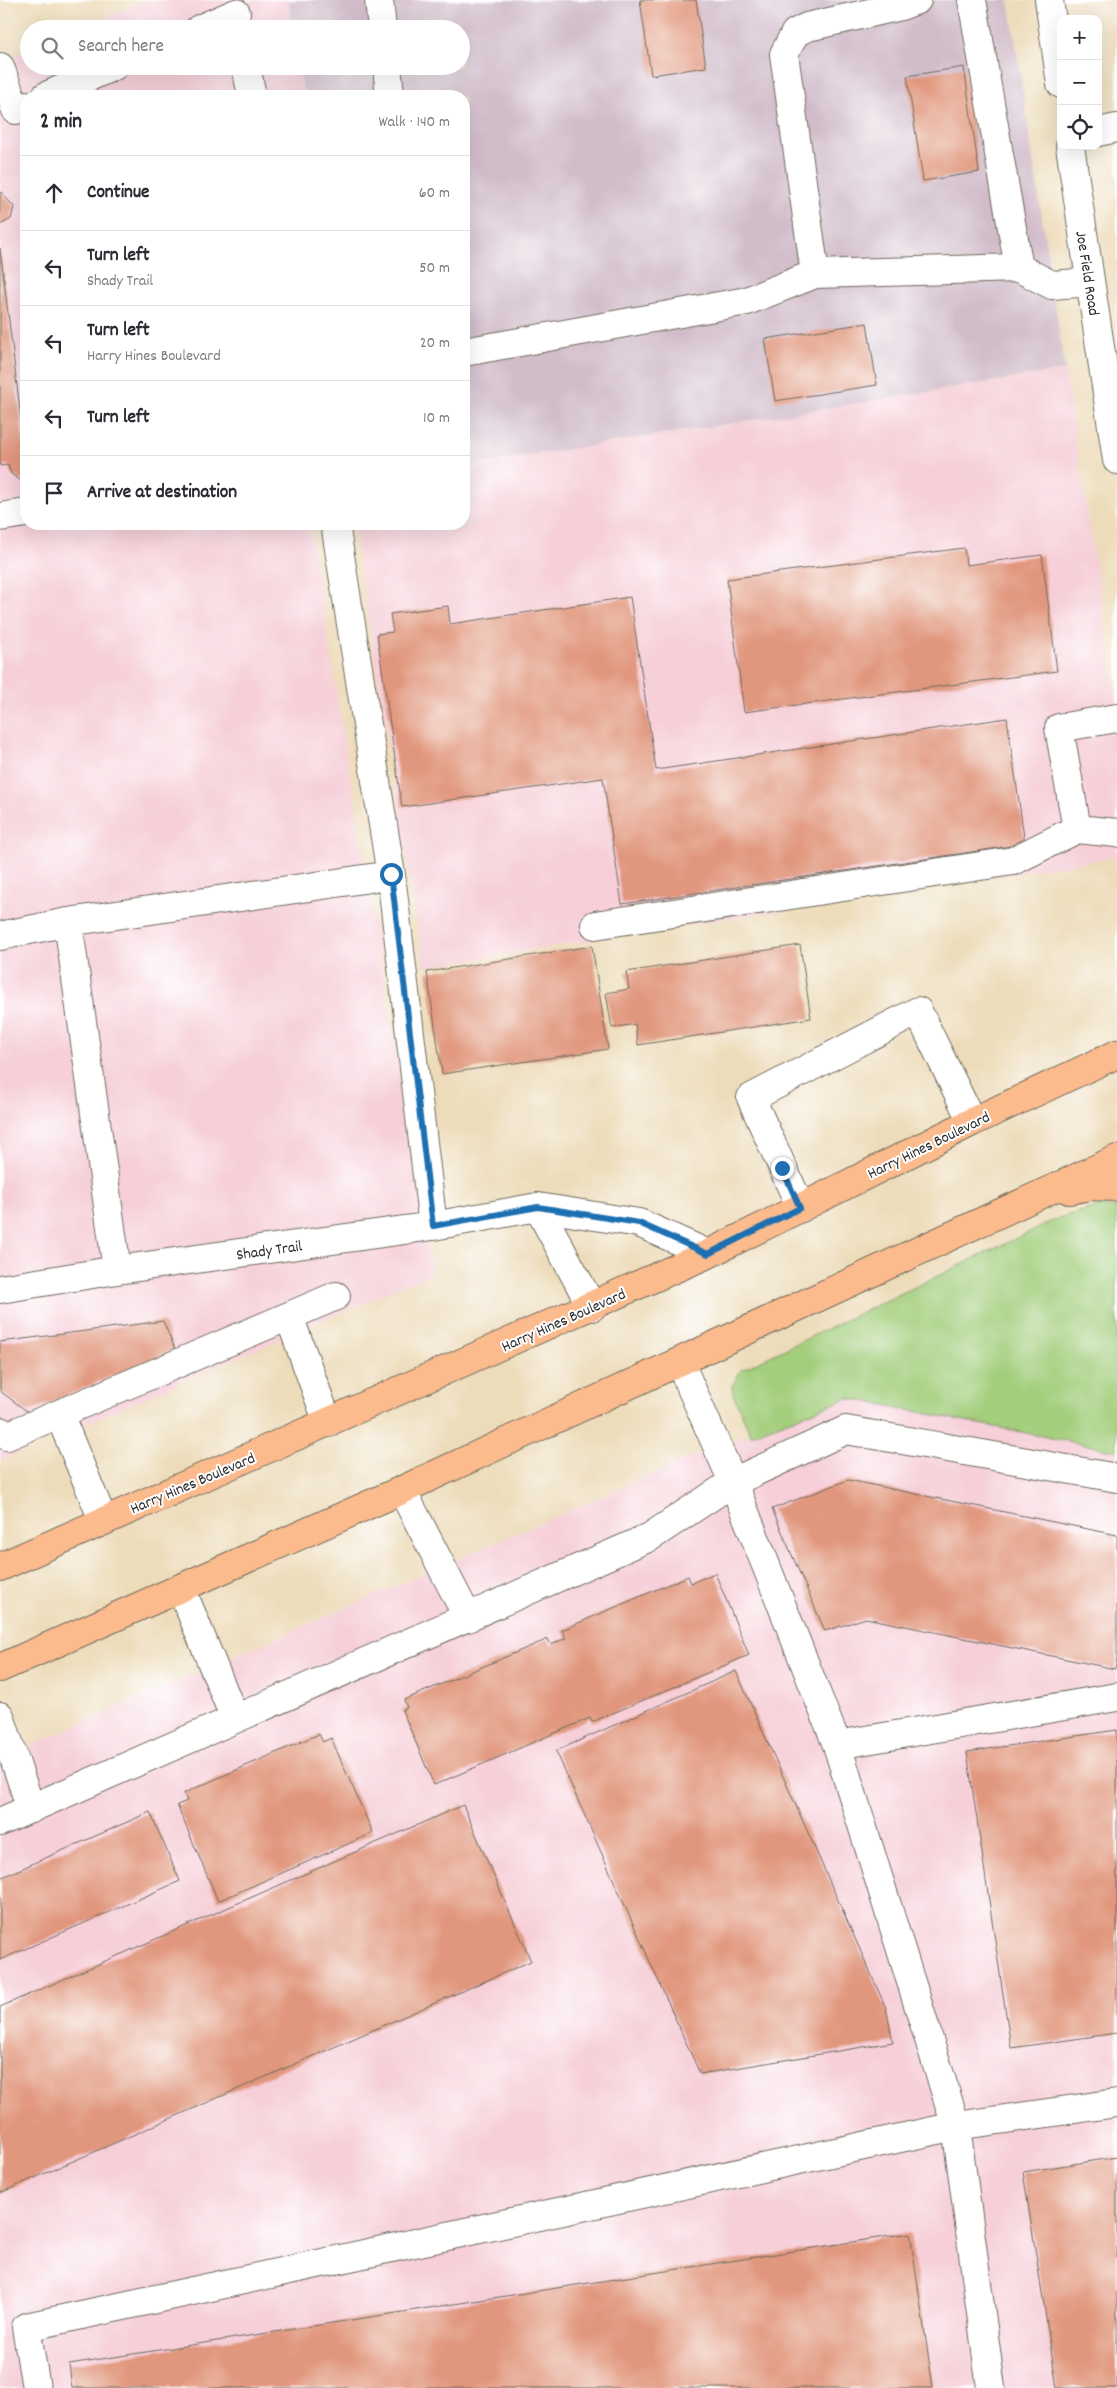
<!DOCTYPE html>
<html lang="en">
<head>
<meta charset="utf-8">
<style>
	:root { --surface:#fff; --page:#f7f7f7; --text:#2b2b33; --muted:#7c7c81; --line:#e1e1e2 }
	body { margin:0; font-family:Dekko,sans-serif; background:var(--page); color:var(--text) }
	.controls { position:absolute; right:15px; top:15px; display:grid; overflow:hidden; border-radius:10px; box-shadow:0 5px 20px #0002 }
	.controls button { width:45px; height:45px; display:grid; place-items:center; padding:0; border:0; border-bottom:1px solid var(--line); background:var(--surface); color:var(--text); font:25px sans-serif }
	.stop { position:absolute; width:15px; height:15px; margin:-11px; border:4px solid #1f6fb2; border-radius:50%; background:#fff }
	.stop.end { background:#1f6fb2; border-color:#fff; box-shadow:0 1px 5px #0008 }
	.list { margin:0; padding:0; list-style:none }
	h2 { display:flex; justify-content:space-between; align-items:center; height:65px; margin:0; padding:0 20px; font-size:21px }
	h2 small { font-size:16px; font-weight:400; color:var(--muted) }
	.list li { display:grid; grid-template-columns:32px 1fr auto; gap:15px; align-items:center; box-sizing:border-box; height:75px; padding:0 20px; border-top:1px solid var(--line) }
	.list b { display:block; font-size:19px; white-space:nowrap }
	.list p { margin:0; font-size:16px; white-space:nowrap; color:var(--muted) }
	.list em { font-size:16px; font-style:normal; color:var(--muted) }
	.icon { flex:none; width:28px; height:28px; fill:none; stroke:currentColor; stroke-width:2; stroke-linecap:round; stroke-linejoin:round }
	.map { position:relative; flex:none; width:1117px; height:2388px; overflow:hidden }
	.search { position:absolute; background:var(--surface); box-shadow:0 5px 20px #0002; left:20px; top:20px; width:450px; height:55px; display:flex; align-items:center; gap:12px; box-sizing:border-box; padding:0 18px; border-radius:28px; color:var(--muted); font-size:19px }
	.panel { position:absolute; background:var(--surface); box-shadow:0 5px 20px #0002; left:20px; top:90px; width:450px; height:440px; border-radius:20px }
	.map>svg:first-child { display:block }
	.built { fill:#f6cfd8 }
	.industrial { fill:#d1bdca }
	.green { fill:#a3ce7b; stroke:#677c53 }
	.building { fill:#e1977d }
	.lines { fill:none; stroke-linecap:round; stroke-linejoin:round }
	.minor-casing { stroke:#6f695d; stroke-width:30 }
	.major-casing { stroke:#6f695d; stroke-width:30 }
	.minor { stroke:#fff; stroke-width:28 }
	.major { stroke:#fbbb8d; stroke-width:28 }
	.route { stroke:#1f6fb2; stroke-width:6 }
	.labels { text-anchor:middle; stroke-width:4; stroke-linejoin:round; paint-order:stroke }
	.street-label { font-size:16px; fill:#2b2b2b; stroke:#fff }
</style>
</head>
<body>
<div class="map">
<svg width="1117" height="2388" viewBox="0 0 1117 2388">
	<rect width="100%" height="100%" fill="#fff"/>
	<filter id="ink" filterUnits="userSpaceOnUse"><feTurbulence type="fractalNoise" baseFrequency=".02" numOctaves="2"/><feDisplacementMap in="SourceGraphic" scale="10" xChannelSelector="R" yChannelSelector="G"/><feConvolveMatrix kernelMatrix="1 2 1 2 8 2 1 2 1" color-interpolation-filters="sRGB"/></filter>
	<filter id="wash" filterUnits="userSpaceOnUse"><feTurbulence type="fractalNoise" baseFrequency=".0096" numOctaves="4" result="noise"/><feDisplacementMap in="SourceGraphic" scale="20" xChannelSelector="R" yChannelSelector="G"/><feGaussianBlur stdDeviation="1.12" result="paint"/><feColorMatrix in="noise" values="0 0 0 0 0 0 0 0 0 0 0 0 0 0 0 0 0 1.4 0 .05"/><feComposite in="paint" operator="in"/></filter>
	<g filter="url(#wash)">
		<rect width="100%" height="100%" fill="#eddcba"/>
		<path class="built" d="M 147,0 L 288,0 L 293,29 L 78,29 Z
			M 29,49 L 29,66 L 299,66 L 304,96 L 26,96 L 26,524 L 309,524 L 432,1273 L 0,1461 L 0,61 Z
			M 1065,370 L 1117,700 L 1117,857 L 424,967 L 353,524 L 464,524 L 464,466 Z
			M 848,1398 L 1117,1451 L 1117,2388 L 0,2388 L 0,1759 L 689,1458 Z"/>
		<path class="industrial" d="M 288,0 L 1009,0 L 1065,370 L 464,466 L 464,96 L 304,96 L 299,66 L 461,66 L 461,29 L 293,29 Z"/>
		<path class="green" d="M 1103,1205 L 1117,1208 L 1117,1451 L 848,1398 L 751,1435 L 733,1394 L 732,1386 L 741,1370 L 1061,1217 Z"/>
		<g id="blocks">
			<path class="building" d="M 640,0 L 696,0 L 706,67 L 651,75 Z
				M 964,67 L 979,172 L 923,181 L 907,76 Z
				M 0,191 L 14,207 L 11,219 L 0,225 Z
				M 0,248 L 24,443 L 26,445 L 26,480 L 20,480 L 11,474 L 8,465 L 0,466 Z
				M 867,323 L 877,385 L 775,401 L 765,339 Z
				M 964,548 L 966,565 L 1042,555 L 1057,671 L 744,712 L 727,579 Z
				M 630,597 L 656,770 L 1007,718 L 1025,844 L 622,904 L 603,778 L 402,807 L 377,634 L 393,632 L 390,614 L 448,606 L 450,624 Z
				M 800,945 L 811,1018 L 638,1045 L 635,1024 L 612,1028 L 606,993 L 629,989 L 626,972 Z
				M 592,946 L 608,1049 L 442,1074 L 427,972 Z
				M 163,1321 L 175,1349 L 28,1412 L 0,1391 L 0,1342 Z
				M 848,1480 L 1117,1535 L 1117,1658 L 1115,1669 L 866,1618 L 825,1631 L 772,1509 Z
				M 715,1573 L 749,1655 L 592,1722 L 590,1718 L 434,1785 L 402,1710 L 407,1708 L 404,1700 L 548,1639 L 551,1645 L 566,1638 L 562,1630 L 688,1576 L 691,1583 Z
				M 736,1671 L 886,2008 L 893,2042 L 700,2074 L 556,1751 Z
				M 1117,1730 L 1117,2033 L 1011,2048 L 967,1752 Z
				M 319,1734 L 323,1742 L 331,1738 L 373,1833 L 218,1901 L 177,1805 L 187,1801 L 184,1793 Z
				M 463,1805 L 531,1961 L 0,2193 L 0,2007 Z
				M 150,1812 L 180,1881 L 0,1960 L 0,1878 Z
				M 1117,2157 L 1117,2388 L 1057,2388 L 1023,2172 Z
				M 910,2233 L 933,2388 L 72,2388 L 69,2364 Z"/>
		</g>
	</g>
	<g filter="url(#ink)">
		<use href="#blocks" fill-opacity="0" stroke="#6f695d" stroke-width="1"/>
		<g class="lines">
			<g class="minor-casing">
				<path id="minor" d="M 379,0 L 382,29
					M 917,0 L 901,6 L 807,27 L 795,33 L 784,54 L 815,274 L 1019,268 L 1052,285 L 1090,282
					M 972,0 L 1019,268
					M 1049,0 L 1061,84
					M 199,29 L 236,13
					M 246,66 L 252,96
					M 387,66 L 390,96
					M 0,67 L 16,110 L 26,105
					M 46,96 L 114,66
					M 1098,132 L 1117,128
					M 1070,146 L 1117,460
					M 464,352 L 747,301 L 815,274
					M 0,517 L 26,513
					M 335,524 L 391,875 L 433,1226
					M 1077,829 L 1059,728 L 1117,718
					M 68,922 L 391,875
					M 595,925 L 1013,861 L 1077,829 L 1117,833
					M 0,936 L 68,922 L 117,1270
					M 538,1207 L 592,1307
					M 801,1208 L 751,1098 L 918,1011 L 972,1122
					M 0,1289 L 117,1270 L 433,1226 L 538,1207 L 639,1223 L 708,1254
					M 289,1316 L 328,1423
					M 680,1363 L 733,1482 L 846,1430 L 1117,1478
					M 59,1414 L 103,1520
					M 0,1431 L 7,1436 L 336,1296
					M 402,1490 L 468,1618
					M 181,1588 L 235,1719
					M 1117,1697 L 837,1745 L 956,2126 L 1117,2103
					M 0,1716 L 31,1809
					M 0,1822 L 650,1537 L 733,1482 L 837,1745
					M 36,2388 L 26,2327 L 956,2126 L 991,2388"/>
			</g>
			<g class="major-casing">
				<path id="major" d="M 1069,1190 L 1090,1186 L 1117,1187
					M 0,1567 L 708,1254 L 972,1122 L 1117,1054
					M 0,1668 L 402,1490 L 1117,1159"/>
			</g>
			<use href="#minor" class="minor"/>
			<use href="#major" class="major"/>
		</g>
	</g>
	<g class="lines" filter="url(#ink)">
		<path class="route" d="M 391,874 L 433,1226 L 538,1207 L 639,1223 L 708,1254 L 800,1208 L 782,1168"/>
	</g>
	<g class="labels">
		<g class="street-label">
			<text transform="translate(1089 273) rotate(81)" y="6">Joe Field Road</text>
			<text transform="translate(928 1144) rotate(-26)" y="6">Harry Hines Boulevard</text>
			<text transform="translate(269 1249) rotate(-8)" y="6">Shady Trail</text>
			<text transform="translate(563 1319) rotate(-24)" y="6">Harry Hines Boulevard</text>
			<text transform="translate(192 1482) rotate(-23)" y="6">Harry Hines Boulevard</text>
		</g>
	</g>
</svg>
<div class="controls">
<button>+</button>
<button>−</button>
<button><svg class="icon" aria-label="locate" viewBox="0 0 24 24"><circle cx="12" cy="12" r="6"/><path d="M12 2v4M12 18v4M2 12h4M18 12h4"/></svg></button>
</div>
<div class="stop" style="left:391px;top:874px"></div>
<div class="stop end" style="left:782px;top:1168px"></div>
<div class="search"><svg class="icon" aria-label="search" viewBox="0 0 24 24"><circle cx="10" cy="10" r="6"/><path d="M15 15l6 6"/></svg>Search here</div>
<section class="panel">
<h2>2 min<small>Walk · 140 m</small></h2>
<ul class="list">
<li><svg class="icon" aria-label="ahead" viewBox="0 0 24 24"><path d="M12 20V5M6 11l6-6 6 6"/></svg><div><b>Continue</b></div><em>60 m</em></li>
<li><svg class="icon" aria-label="left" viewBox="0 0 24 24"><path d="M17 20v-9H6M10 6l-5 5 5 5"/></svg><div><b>Turn left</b><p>Shady Trail</p></div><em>50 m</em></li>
<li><svg class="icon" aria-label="left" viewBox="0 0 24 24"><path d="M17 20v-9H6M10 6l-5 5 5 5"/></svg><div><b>Turn left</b><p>Harry Hines Boulevard</p></div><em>20 m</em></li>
<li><svg class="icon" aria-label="left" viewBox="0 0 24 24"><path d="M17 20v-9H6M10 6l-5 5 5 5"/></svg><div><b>Turn left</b></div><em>10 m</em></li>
<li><svg class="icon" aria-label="arrive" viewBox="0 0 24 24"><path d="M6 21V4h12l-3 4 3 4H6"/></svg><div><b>Arrive at destination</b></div></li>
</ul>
</section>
</div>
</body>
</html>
